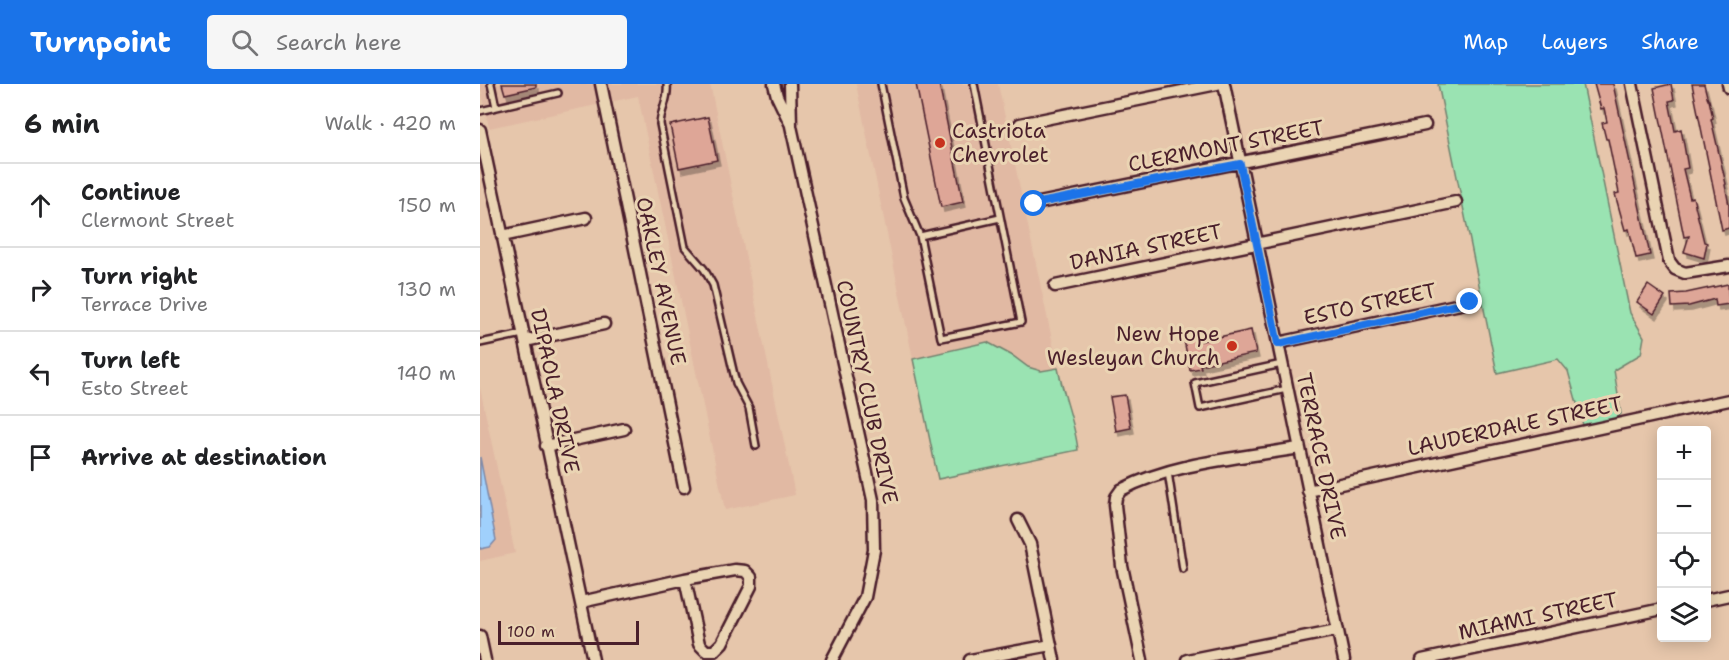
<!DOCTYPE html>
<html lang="en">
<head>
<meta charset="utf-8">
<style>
	:root { --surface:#fff; --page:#f6f6f6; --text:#202124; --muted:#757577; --line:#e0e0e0; --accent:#1a73e8 }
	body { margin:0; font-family:"Shantell Sans",sans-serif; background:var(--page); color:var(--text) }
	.controls { position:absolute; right:18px; bottom:18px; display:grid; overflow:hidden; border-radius:6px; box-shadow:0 3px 15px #0003 }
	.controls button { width:54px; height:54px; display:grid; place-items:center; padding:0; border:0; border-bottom:2px solid var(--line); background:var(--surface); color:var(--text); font:30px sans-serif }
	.scale { position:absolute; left:18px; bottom:15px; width:141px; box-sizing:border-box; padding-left:6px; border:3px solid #4a1f2b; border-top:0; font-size:16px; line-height:21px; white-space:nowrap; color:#4a1f2b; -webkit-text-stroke:4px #ead4b3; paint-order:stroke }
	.stop { position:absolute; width:18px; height:18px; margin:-14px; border:4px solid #1a73e8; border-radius:50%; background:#fff }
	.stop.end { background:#1a73e8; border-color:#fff; box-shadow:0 2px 6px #0008 }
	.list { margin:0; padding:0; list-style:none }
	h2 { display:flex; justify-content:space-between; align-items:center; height:78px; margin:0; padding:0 24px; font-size:26px }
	h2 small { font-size:20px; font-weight:400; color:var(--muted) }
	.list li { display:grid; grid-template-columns:39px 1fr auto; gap:18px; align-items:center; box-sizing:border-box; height:84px; padding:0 24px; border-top:2px solid var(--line) }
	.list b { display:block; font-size:22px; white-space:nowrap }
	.list p { margin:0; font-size:20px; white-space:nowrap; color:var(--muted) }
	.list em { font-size:20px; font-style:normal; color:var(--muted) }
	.icon { flex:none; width:33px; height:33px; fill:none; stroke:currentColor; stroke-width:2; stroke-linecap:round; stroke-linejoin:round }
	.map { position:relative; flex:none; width:1249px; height:576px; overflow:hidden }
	header { display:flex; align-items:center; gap:36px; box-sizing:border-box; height:84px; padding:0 30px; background:var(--accent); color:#fff }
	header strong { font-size:28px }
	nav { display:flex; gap:33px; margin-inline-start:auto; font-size:21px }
	.search { width:420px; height:54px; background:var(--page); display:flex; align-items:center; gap:15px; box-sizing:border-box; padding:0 21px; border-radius:6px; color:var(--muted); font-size:22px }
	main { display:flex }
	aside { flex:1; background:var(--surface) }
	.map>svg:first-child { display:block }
	.built { fill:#e1b9a3 }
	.green { fill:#9ae3b2; stroke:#72816e; stroke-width:1.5 }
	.water { fill:#a0d0fc; stroke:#7e89a8; stroke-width:1.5 }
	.building { fill:#dea697; stroke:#4a1f2b; stroke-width:1.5; filter:url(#shadow) }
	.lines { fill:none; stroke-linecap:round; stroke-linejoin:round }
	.lane-casing { stroke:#4a1f2b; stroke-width:10 }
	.street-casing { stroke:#4a1f2b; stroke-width:15 }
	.lane { stroke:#ead4b3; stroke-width:5 }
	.street { stroke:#ead4b3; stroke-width:10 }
	.route { stroke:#1a73e8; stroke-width:8 }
	.poi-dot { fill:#c8321e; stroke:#ead4b3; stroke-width:2 }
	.labels { text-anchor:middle; stroke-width:6; stroke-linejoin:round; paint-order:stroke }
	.poi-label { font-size:21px; fill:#4a1f2b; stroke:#ead4b3; text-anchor:start }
	.street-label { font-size:21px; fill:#4a1f2b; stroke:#ead4b3 }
</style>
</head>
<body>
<header>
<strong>Turnpoint</strong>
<div class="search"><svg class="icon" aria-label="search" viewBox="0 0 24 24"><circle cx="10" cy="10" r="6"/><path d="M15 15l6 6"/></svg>Search here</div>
<nav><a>Map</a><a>Layers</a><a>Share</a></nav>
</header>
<main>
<aside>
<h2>6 min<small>Walk · 420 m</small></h2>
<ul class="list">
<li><svg class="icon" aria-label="ahead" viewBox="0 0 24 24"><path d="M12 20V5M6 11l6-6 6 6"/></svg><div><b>Continue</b><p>Clermont Street</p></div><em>150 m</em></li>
<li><svg class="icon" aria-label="right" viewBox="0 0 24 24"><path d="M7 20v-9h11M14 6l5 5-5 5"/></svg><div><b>Turn right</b><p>Terrace Drive</p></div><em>130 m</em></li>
<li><svg class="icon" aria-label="left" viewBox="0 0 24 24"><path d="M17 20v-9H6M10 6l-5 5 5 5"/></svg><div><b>Turn left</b><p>Esto Street</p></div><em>140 m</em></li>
<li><svg class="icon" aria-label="arrive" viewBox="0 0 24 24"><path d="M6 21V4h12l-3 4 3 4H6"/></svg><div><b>Arrive at destination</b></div></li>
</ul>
</aside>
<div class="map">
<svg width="1249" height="576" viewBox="0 0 1249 576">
	<defs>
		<filter id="shadow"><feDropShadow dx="3" dy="5" stdDeviation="0" flood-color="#0004"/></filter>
	</defs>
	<rect width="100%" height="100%" fill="#e6c6ab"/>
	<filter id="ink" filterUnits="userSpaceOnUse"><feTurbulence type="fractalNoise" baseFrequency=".0167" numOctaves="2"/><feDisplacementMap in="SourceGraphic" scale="12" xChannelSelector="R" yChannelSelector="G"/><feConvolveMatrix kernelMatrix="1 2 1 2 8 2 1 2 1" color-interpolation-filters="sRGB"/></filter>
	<g filter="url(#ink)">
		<path class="built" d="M 0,0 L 230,0 L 315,411 L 245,426 L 158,12 L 9,44 Z
			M 376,0 L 518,0 L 578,284 L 561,287 L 548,283 L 533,272 L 507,258 L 433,275 Z
			M 0,304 L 35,469 L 0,477 Z"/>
		<path class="green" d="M 958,0 L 1103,0 L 1150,229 L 1164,253 L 1161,270 L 1134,286 L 1141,330 L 1135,335 L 1103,341 L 1088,287 L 1078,275 L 1017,289 Z
			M 507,258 L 533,272 L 548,283 L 561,287 L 578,284 C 583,311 595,338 598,366 L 458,395 L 433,275 Z"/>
		<path class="water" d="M 0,373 L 16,456 L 10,463 L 0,465 Z"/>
		<path class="building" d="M 22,0 L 56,0 L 56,3 L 25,10 Z
			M 436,0 L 459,0 L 483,118 L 461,123 Z
			M 1114,0 L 1133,0 L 1170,171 L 1156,174 L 1149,145 L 1145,146 L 1135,110 L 1139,109 L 1128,55 L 1126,55 L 1122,39 L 1127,38 L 1124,24 L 1121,25 Z
			M 1191,0 L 1194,16 L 1189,17 L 1195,47 L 1201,45 L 1204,61 L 1208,84 L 1203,85 L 1210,114 L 1213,113 L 1224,158 L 1227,159 L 1224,174 L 1204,168 L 1209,152 L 1204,153 L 1174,4 Z
			M 1212,0 L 1224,0 L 1228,16 L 1229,16 L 1233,34 L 1231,35 L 1246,100 L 1245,101 L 1249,121 L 1249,144 L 1242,146 Z
			M 228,33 L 237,76 L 199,84 L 190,41 Z
			M 1248,200 L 1249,220 L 1236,222 L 1235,215 L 1209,222 L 1192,223 L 1191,210 L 1206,209 Z
			M 1168,201 L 1185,213 L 1174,230 L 1157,218 Z
			M 771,246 L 776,269 L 720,281 L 721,284 L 710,286 L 704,256 L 715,254 L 716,258 Z
			M 645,311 L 651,344 L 636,347 L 630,313 Z"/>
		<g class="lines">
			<g class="lane-casing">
				<path id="lane" d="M 11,0 L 16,23
					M 187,0 C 189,16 181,24 180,40 L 205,163 L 224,185 L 233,201 L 256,299 L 269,324 L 276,362
					M 401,0 L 424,114 L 440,152 L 461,254 L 541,238 L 494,0
					M 0,27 L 78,9
					M 440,152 L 520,134
					M 0,259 L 43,250
					M 802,280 L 715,299 L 720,324 L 807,305
					M 688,388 L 703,485"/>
			</g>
			<g class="street-casing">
				<path id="street" d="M 121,0 L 204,403
					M 294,0 L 297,12 L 310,39
					M 310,0 L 311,42 L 393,416 L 394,466 L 385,513 L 352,576
					M 744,0 L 864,576
					M 1152,0 L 1189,177 L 1195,185 L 1205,189 L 1249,182
					M 1248,0 L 1249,4
					M 540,40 L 737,0
					M 0,46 L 113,576
					M 554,120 L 945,41
					M 22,152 L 106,134
					M 575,202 L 976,118
					M 45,257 L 124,240
					M 798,259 L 990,218
					M 66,362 L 144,345
					M 828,407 L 1249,316
					M 538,436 L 550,460 L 574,576
					M 1226,516 L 1249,511
					M 101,518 L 205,495 L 255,486 L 265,487 L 271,493 L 271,502 L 242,559 L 234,567 L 226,567 L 219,560 L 205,495
					M 0,552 L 5,576
					M 490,576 L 571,561
					M 662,576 L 642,482 L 635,421 L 636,413 L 641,406 C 694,378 761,374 819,364
					M 707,576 L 857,546
					M 942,576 L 1182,525"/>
			</g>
			<use href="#lane" class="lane"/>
			<use href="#street" class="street"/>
		</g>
	</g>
	<g class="lines" filter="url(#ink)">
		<path class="route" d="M 554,120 L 760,80 L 798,260 L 990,218"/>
	</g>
	<g class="poi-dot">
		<circle cx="460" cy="59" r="6"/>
		<circle cx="752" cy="262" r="6"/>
	</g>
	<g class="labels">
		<g class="poi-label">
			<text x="472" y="54">Castriota<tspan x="472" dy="24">Chevrolet</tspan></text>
			<text x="740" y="257" text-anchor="end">New Hope<tspan x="740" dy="24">Wesleyan Church</tspan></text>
		</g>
		<g class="street-label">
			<text transform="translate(746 62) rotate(-11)" y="7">CLERMONT STREET</text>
			<text transform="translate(666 163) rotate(-12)" y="7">DANIA STREET</text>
			<text transform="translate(181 197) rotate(78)" y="7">OAKLEY AVENUE</text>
			<text transform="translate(890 220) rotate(-12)" y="7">ESTO STREET</text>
			<text transform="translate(75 307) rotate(78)" y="7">DIPAOLA DRIVE</text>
			<text transform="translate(387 308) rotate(78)" y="7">COUNTRY CLUB DRIVE</text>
			<text transform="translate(1035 342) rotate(-12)" y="7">LAUDERDALE STREET</text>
			<text transform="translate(841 372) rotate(78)" y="7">TERRACE DRIVE</text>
			<text transform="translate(1058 532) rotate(-12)" y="7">MIAMI STREET</text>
		</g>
	</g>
</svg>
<div class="controls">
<button>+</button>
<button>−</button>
<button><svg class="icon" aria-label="locate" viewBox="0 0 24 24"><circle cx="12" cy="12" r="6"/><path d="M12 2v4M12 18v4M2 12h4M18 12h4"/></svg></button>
<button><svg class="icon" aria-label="layers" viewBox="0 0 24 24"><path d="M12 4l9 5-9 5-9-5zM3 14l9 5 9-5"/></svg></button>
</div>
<div class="scale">100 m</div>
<div class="stop" style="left:554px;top:120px"></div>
<div class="stop end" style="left:990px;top:218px"></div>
</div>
</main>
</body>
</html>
